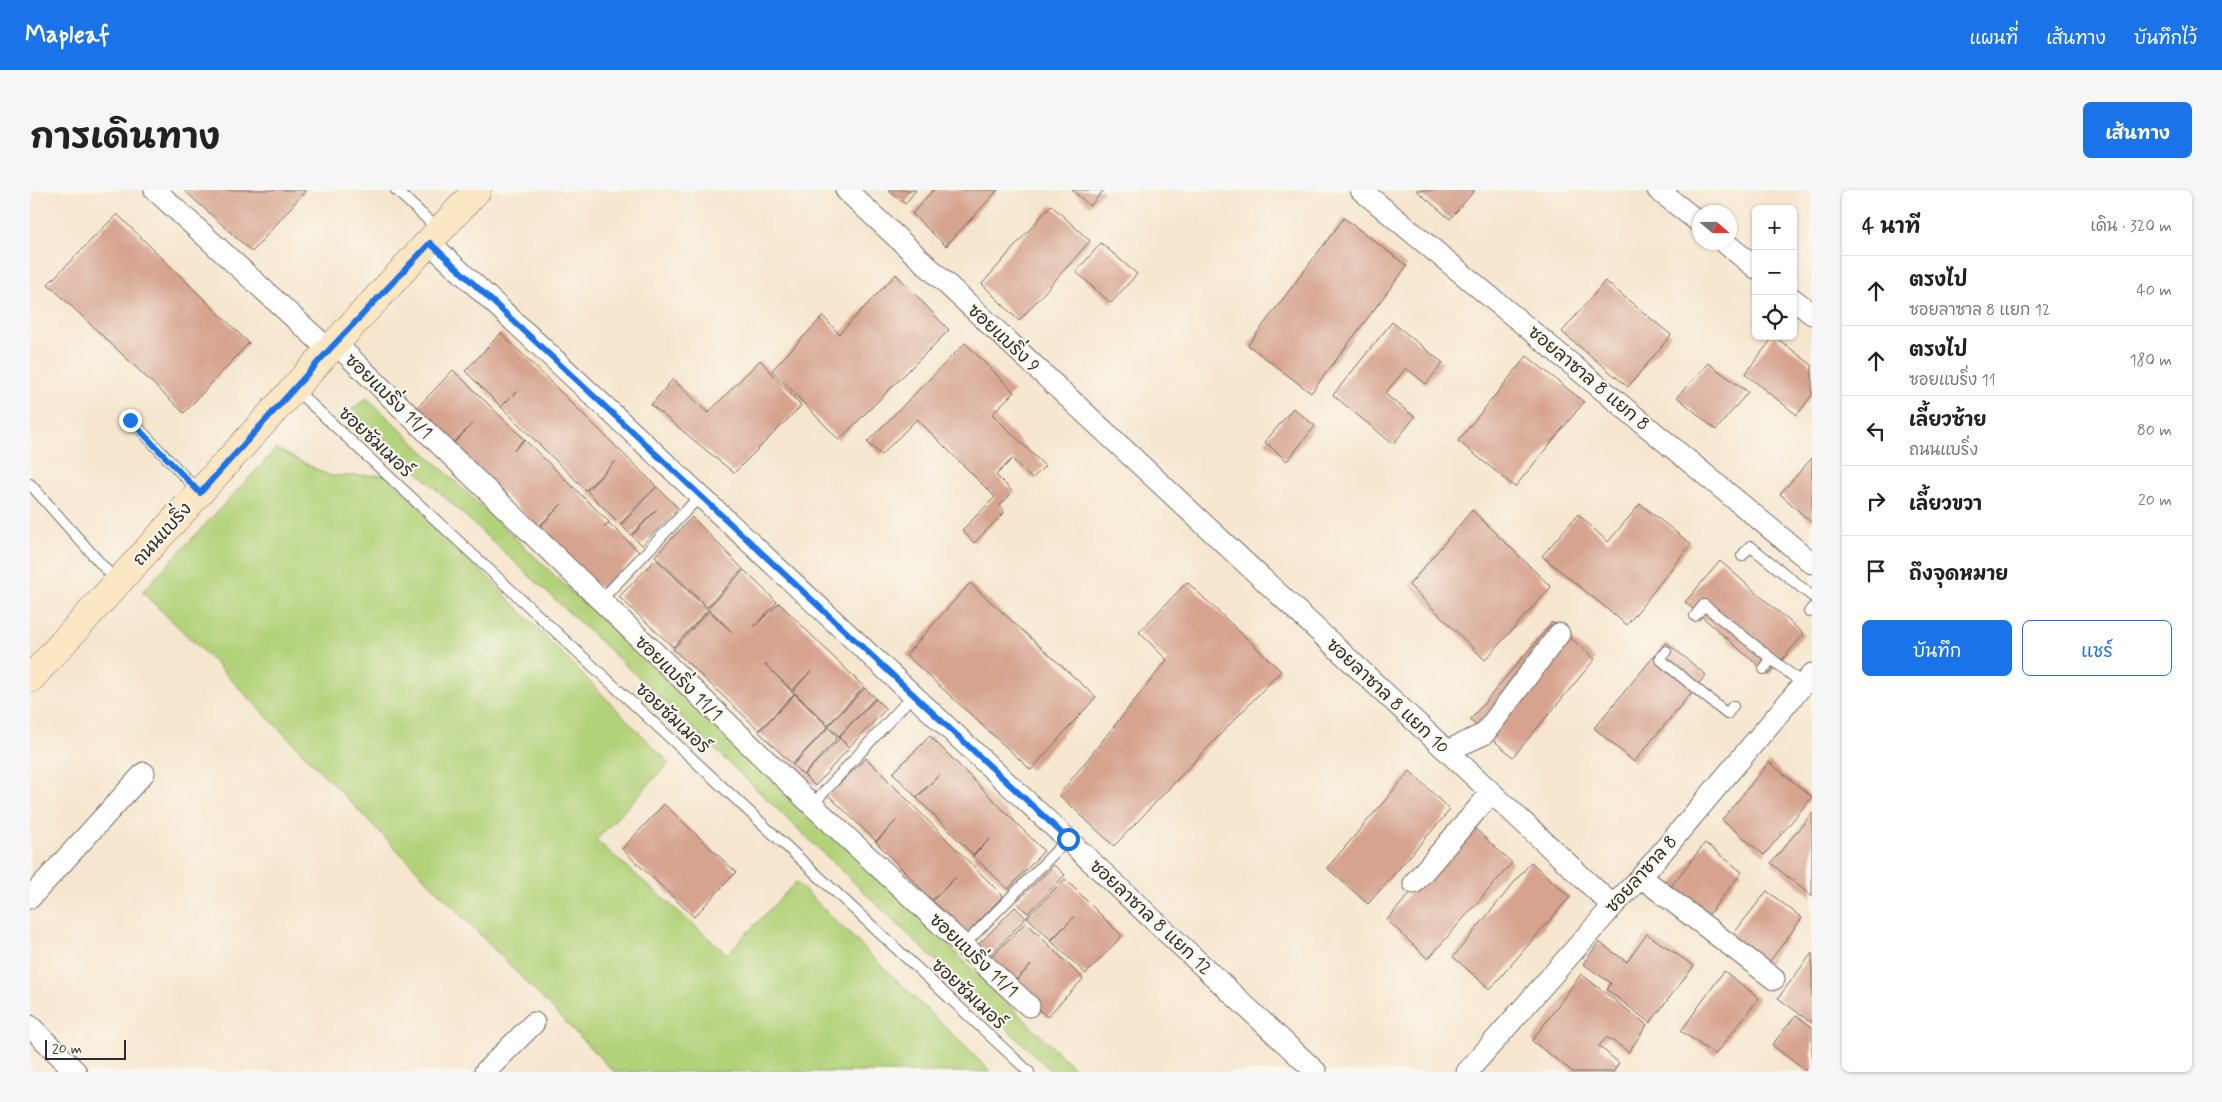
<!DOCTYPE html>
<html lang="th">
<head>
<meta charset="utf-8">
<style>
	:root { --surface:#fff; --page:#f6f6f6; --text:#222; --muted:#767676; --line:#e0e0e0; --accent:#1a73e8 }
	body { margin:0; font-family:Mynerve,"Playpen Sans Thai",sans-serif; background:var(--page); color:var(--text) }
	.controls { position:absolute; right:15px; top:15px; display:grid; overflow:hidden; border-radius:8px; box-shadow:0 1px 4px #0004 }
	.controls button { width:45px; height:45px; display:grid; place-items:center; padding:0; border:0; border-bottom:1px solid var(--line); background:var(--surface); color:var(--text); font:25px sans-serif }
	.compass { position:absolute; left:1662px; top:15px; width:45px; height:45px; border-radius:50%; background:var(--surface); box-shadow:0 1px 4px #0004; rotate:110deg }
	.scale { position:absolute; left:15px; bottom:12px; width:81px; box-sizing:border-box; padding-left:5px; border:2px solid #2b2b2b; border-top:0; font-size:14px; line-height:18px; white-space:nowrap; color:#2b2b2b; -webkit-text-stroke:4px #fbf7ec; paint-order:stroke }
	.stop { position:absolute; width:15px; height:15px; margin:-11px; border:4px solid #1a73e8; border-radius:50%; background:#fff }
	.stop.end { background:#1a73e8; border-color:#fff; box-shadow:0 1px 5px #0008 }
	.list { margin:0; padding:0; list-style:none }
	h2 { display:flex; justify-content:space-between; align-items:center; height:65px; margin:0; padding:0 20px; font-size:21px }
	h2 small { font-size:16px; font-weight:400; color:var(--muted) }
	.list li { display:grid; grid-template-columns:32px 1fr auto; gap:15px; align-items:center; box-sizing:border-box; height:70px; padding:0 20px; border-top:1px solid var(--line) }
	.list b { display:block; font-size:19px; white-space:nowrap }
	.list p { margin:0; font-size:16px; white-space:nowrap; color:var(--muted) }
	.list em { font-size:16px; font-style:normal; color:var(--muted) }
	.actions { display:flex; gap:10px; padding:15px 20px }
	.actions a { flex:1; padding:11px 0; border:1px solid var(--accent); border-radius:8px; text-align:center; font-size:18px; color:var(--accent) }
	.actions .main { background:var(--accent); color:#fff }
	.icon { flex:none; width:28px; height:28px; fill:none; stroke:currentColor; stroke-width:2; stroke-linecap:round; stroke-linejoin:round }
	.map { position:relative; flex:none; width:1782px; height:882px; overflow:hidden; border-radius:8px }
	header { display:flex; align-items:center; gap:30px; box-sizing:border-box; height:70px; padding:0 25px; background:var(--accent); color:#fff }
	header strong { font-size:24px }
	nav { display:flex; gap:28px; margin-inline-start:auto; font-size:18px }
	.intro { display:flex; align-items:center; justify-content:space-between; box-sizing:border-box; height:120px; padding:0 30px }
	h1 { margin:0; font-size:35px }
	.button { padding:12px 22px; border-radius:8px; background:var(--accent); color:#fff; font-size:18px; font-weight:700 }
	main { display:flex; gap:30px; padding:0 30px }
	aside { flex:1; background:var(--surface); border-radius:8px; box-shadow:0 1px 4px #0004 }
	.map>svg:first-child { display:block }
	.green { fill:#b2d279; stroke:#6e7e52 }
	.building { fill:#d6a38f }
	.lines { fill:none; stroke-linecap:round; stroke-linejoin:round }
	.service-casing { stroke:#726c64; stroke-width:12 }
	.minor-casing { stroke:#726c64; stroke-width:23 }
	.secondary-casing { stroke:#726c64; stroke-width:29 }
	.service { stroke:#fff; stroke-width:10 }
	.minor { stroke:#fff; stroke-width:21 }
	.secondary { stroke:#fbe7c3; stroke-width:28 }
	.route { stroke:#1a73e8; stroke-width:6 }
	.labels { text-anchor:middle; stroke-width:4.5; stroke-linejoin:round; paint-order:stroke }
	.street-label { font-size:18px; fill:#2b2b2b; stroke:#fbf7ec }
</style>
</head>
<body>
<header>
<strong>Mapleaf</strong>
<nav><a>แผนที่</a><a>เส้นทาง</a><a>บันทึกไว้</a></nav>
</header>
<div class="intro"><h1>การเดินทาง</h1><a class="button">เส้นทาง</a></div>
<main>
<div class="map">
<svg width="1782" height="882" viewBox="0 0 1782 882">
	<rect width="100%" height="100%" fill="#fbf7ec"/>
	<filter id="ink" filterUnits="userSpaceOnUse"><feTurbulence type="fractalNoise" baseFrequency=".02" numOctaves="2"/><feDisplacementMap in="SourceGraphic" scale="10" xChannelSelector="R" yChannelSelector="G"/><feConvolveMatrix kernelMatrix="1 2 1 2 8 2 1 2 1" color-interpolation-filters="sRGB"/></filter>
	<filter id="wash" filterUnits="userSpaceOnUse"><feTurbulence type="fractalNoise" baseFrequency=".0096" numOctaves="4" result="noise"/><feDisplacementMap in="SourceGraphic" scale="20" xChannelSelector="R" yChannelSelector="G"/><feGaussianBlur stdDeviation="1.12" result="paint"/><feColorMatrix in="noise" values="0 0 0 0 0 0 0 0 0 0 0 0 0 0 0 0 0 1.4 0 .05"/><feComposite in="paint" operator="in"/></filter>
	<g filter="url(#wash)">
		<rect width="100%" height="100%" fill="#f6e6cf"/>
		<path class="green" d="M 337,208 L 558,417 L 739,581 L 1048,882 L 1022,882 L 648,524 L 321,220 Z
			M 246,259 L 300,286 L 358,285 L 639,573 L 566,650 L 697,764 L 766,692 L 961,882 L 584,882 L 180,468 L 112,402 Z"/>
		<g id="blocks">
			<path class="building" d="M 154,0 L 276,0 L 222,62 Z
				M 858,0 L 886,0 L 875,14 Z
				M 903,0 L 968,0 L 916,56 L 882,24 Z
				M 1042,0 L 1074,0 L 1060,16 Z
				M 1386,0 L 1445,0 L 1420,29 Z
				M 1021,15 L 1060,51 L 989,131 L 952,94 Z
				M 87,24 L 219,153 L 154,223 L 18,94 Z
				M 1314,28 L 1377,76 L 1281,203 L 1218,155 Z
				M 1071,53 L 1107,84 L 1081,113 L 1046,82 Z
				M 866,84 L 919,140 L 809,250 L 742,180 L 793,126 L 809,144 Z
				M 1575,91 L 1641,145 L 1598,197 L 1532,142 Z
				M 1362,132 L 1413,173 L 1396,194 L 1376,178 L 1355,204 L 1385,227 L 1363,254 L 1303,205 Z
				M 471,143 L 626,296 L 590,334 L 557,301 L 586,271 L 556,300 L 471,217 L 489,199 L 471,217 L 435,181 Z
				M 1744,146 L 1782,175 L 1782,205 L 1767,225 L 1715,184 Z
				M 935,153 L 984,202 L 962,224 L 1015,276 L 1002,289 L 982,269 L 966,285 L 983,302 L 970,315 L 974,323 L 944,353 L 932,340 L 965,307 L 887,229 L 851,265 L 837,252 Z
				M 1497,166 L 1554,212 L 1485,297 L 1428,251 Z
				M 730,170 L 771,216 L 704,283 L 621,215 L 643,189 L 678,223 Z
				M 1678,173 L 1718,202 L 1686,240 L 1647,207 Z
				M 423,180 L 494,249 L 484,260 L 495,250 L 579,332 L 574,337 L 579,333 L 609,362 L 573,401 L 509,338 L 532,314 L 508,337 L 423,254 L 442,234 L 423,253 L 387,218 Z
				M 1263,218 L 1285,236 L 1257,271 L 1235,252 Z
				M 1782,268 L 1782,333 L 1750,304 Z
				M 627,297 L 648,318 L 612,355 L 602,346 L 627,319 L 601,345 L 591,335 Z
				M 1610,314 L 1661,354 L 1597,435 L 1512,366 L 1548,324 L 1578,352 Z
				M 1442,320 L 1521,397 L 1455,470 L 1379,395 Z
				M 662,327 L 713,379 L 677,417 L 625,366 Z
				M 626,369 L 678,420 L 643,457 L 589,407 Z
				M 1690,371 L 1774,444 L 1739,485 L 1655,412 Z
				M 714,380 L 747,412 L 724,437 L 749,413 L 834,497 L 798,535 L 763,501 L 783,479 L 762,500 L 735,474 L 764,504 L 729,540 L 643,459 L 679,421 L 702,442 L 678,418 Z
				M 1157,392 L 1251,481 L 1084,656 L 1029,605 L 1137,470 L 1109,442 Z
				M 940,393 L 1066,507 L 1001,580 L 876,465 Z
				M 1522,432 L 1565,469 L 1483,567 L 1440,530 Z
				M 1636,452 L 1676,485 L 1604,572 L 1564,538 Z
				M 835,498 L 845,508 L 809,546 L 798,536 Z
				M 765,504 L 798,537 L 762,574 L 729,542 Z
				M 846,509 L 856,519 L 819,557 L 809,547 Z
				M 798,538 L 808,547 L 773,585 L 763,575 Z
				M 900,546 L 1014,661 L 978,699 L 943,666 L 961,648 L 943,665 L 887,608 L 910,584 L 886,607 L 863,583 Z
				M 810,548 L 819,558 L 785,596 L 774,585 Z
				M 836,568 L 973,706 L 937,744 L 903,711 L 926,687 L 902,710 L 846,652 L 866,631 L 846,651 L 798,605 Z
				M 1739,572 L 1782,607 L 1734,665 L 1692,630 Z
				M 1380,581 L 1420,620 L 1338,714 L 1297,678 Z
				M 634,614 L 706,682 L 664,727 L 592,659 Z
				M 1782,623 L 1782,707 L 1741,673 Z
				M 1440,634 L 1482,673 L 1398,769 L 1357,730 Z
				M 1675,653 L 1712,682 L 1675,729 L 1638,700 Z
				M 1501,672 L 1540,707 L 1460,799 L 1423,767 Z
				M 1024,675 L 1035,685 L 998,723 L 986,712 Z
				M 1035,689 L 1092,746 L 1056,784 L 1021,751 L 1044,727 L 1021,750 L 997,727 Z
				M 1737,701 L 1772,728 L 1737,775 L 1700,748 Z
				M 985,717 L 996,728 L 959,766 L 948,755 Z
				M 996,732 L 1053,789 L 1017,827 L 983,794 L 1001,775 L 982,793 L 959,769 Z
				M 1617,744 L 1664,776 L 1620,833 L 1577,800 L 1581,793 L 1553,774 L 1569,752 L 1597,772 Z
				M 1782,763 L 1782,833 L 1748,808 Z
				M 1694,781 L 1729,808 L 1685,865 L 1651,841 Z
				M 1551,784 L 1617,835 L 1599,862 L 1577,847 L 1569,856 L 1589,873 L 1583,882 L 1543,882 L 1502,851 Z
				M 1766,825 L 1782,837 L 1782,882 L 1777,882 L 1742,855 Z"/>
		</g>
	</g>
	<g filter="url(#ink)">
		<use href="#blocks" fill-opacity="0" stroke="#726c64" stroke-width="1"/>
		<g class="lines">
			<g class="service-casing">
				<path id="service" d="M 366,0 L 409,40
					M 265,199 L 999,882
					M 101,230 L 169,302
					M 0,294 L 87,392
					M 1712,366 L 1720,356 L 1782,406
					M 570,411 L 670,306
					M 1779,422 L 1782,418
					M 1665,426 L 1674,415 L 1773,494
					M 1636,461 L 1630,469 L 1697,524 L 1703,516
					M 1734,479 L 1741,469
					M 782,615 L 883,505
					M 933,756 L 1038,649"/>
			</g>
			<g class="minor-casing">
				<path id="minor" d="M 125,0 L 299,160
					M 816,0 L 1583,716
					M 1331,0 L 1782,373
					M 1628,0 L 1670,33
					M 1694,52 L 1726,78
					M 400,53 L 1286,882
					M 1763,109 L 1782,124
					M 305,153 L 782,615 L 999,816
					M 1417,561 L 1454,544 L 1529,444
					M 1611,687 L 1744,789
					M 1384,693 L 1461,603
					M 0,708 L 114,583
					M 0,836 L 46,882
					M 455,882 L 504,833
					M 1437,882 L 1583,716 L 1611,687 L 1782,484"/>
			</g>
			<g class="secondary-casing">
				<path id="secondary" d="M 0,489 L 299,160 L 447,0"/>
			</g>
			<use href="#service" class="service"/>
			<use href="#minor" class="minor"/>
			<use href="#secondary" class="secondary"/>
		</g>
	</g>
	<g class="lines" filter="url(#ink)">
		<path class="route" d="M 100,230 L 170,303 L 299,160 L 400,53 L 1038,649"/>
	</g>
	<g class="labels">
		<g class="street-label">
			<text transform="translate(974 148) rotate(43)" y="6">ซอยแบริ่ง 9</text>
			<text transform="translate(1559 188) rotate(40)" y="6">ซอยลาซาล 8 แยก 8</text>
			<text transform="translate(359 206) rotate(44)" y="6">ซอยแบริ่ง 11/1</text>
			<text transform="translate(346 252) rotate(43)" y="6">ซอยซัมเมอร์</text>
			<text transform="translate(132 344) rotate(-48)" y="6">ถนนแบริ่ง</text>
			<text transform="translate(649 488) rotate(44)" y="6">ซอยแบริ่ง 11/1</text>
			<text transform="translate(1358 506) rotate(43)" y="6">ซอยลาซาล 8 แยก 10</text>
			<text transform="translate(643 528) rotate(43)" y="6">ซอยซัมเมอร์</text>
			<text transform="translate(1611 684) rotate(-48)" y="6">ซอยลาซาล 8</text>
			<text transform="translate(1121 727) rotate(43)" y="6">ซอยลาซาล 8 แยก 12</text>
			<text transform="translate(944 765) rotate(43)" y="6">ซอยแบริ่ง 11/1</text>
			<text transform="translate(939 804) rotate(43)" y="6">ซอยซัมเมอร์</text>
		</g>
	</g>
</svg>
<div class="controls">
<button>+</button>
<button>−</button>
<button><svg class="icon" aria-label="locate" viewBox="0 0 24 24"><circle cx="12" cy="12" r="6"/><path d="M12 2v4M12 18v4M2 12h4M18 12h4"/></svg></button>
</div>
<svg class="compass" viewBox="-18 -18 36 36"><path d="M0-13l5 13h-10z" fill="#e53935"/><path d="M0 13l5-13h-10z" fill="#767676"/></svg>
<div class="scale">20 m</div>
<div class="stop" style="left:1038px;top:649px"></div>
<div class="stop end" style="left:100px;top:230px"></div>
</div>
<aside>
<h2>4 นาที<small>เดิน · 320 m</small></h2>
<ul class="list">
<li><svg class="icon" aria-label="ahead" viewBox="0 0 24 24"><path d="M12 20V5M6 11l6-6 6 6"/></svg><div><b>ตรงไป</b><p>ซอยลาซาล 8 แยก 12</p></div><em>40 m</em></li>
<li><svg class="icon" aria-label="ahead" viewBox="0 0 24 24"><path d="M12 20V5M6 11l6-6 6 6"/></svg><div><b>ตรงไป</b><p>ซอยแบริ่ง 11</p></div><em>180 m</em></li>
<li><svg class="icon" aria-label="left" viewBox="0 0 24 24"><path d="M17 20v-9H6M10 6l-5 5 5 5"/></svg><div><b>เลี้ยวซ้าย</b><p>ถนนแบริ่ง</p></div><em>80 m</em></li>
<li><svg class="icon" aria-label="right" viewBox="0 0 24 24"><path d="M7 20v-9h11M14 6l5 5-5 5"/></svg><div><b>เลี้ยวขวา</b></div><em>20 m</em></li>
<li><svg class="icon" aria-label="arrive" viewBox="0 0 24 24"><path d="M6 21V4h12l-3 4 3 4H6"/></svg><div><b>ถึงจุดหมาย</b></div></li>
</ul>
<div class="actions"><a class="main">บันทึก</a><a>แชร์</a></div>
</aside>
</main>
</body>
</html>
